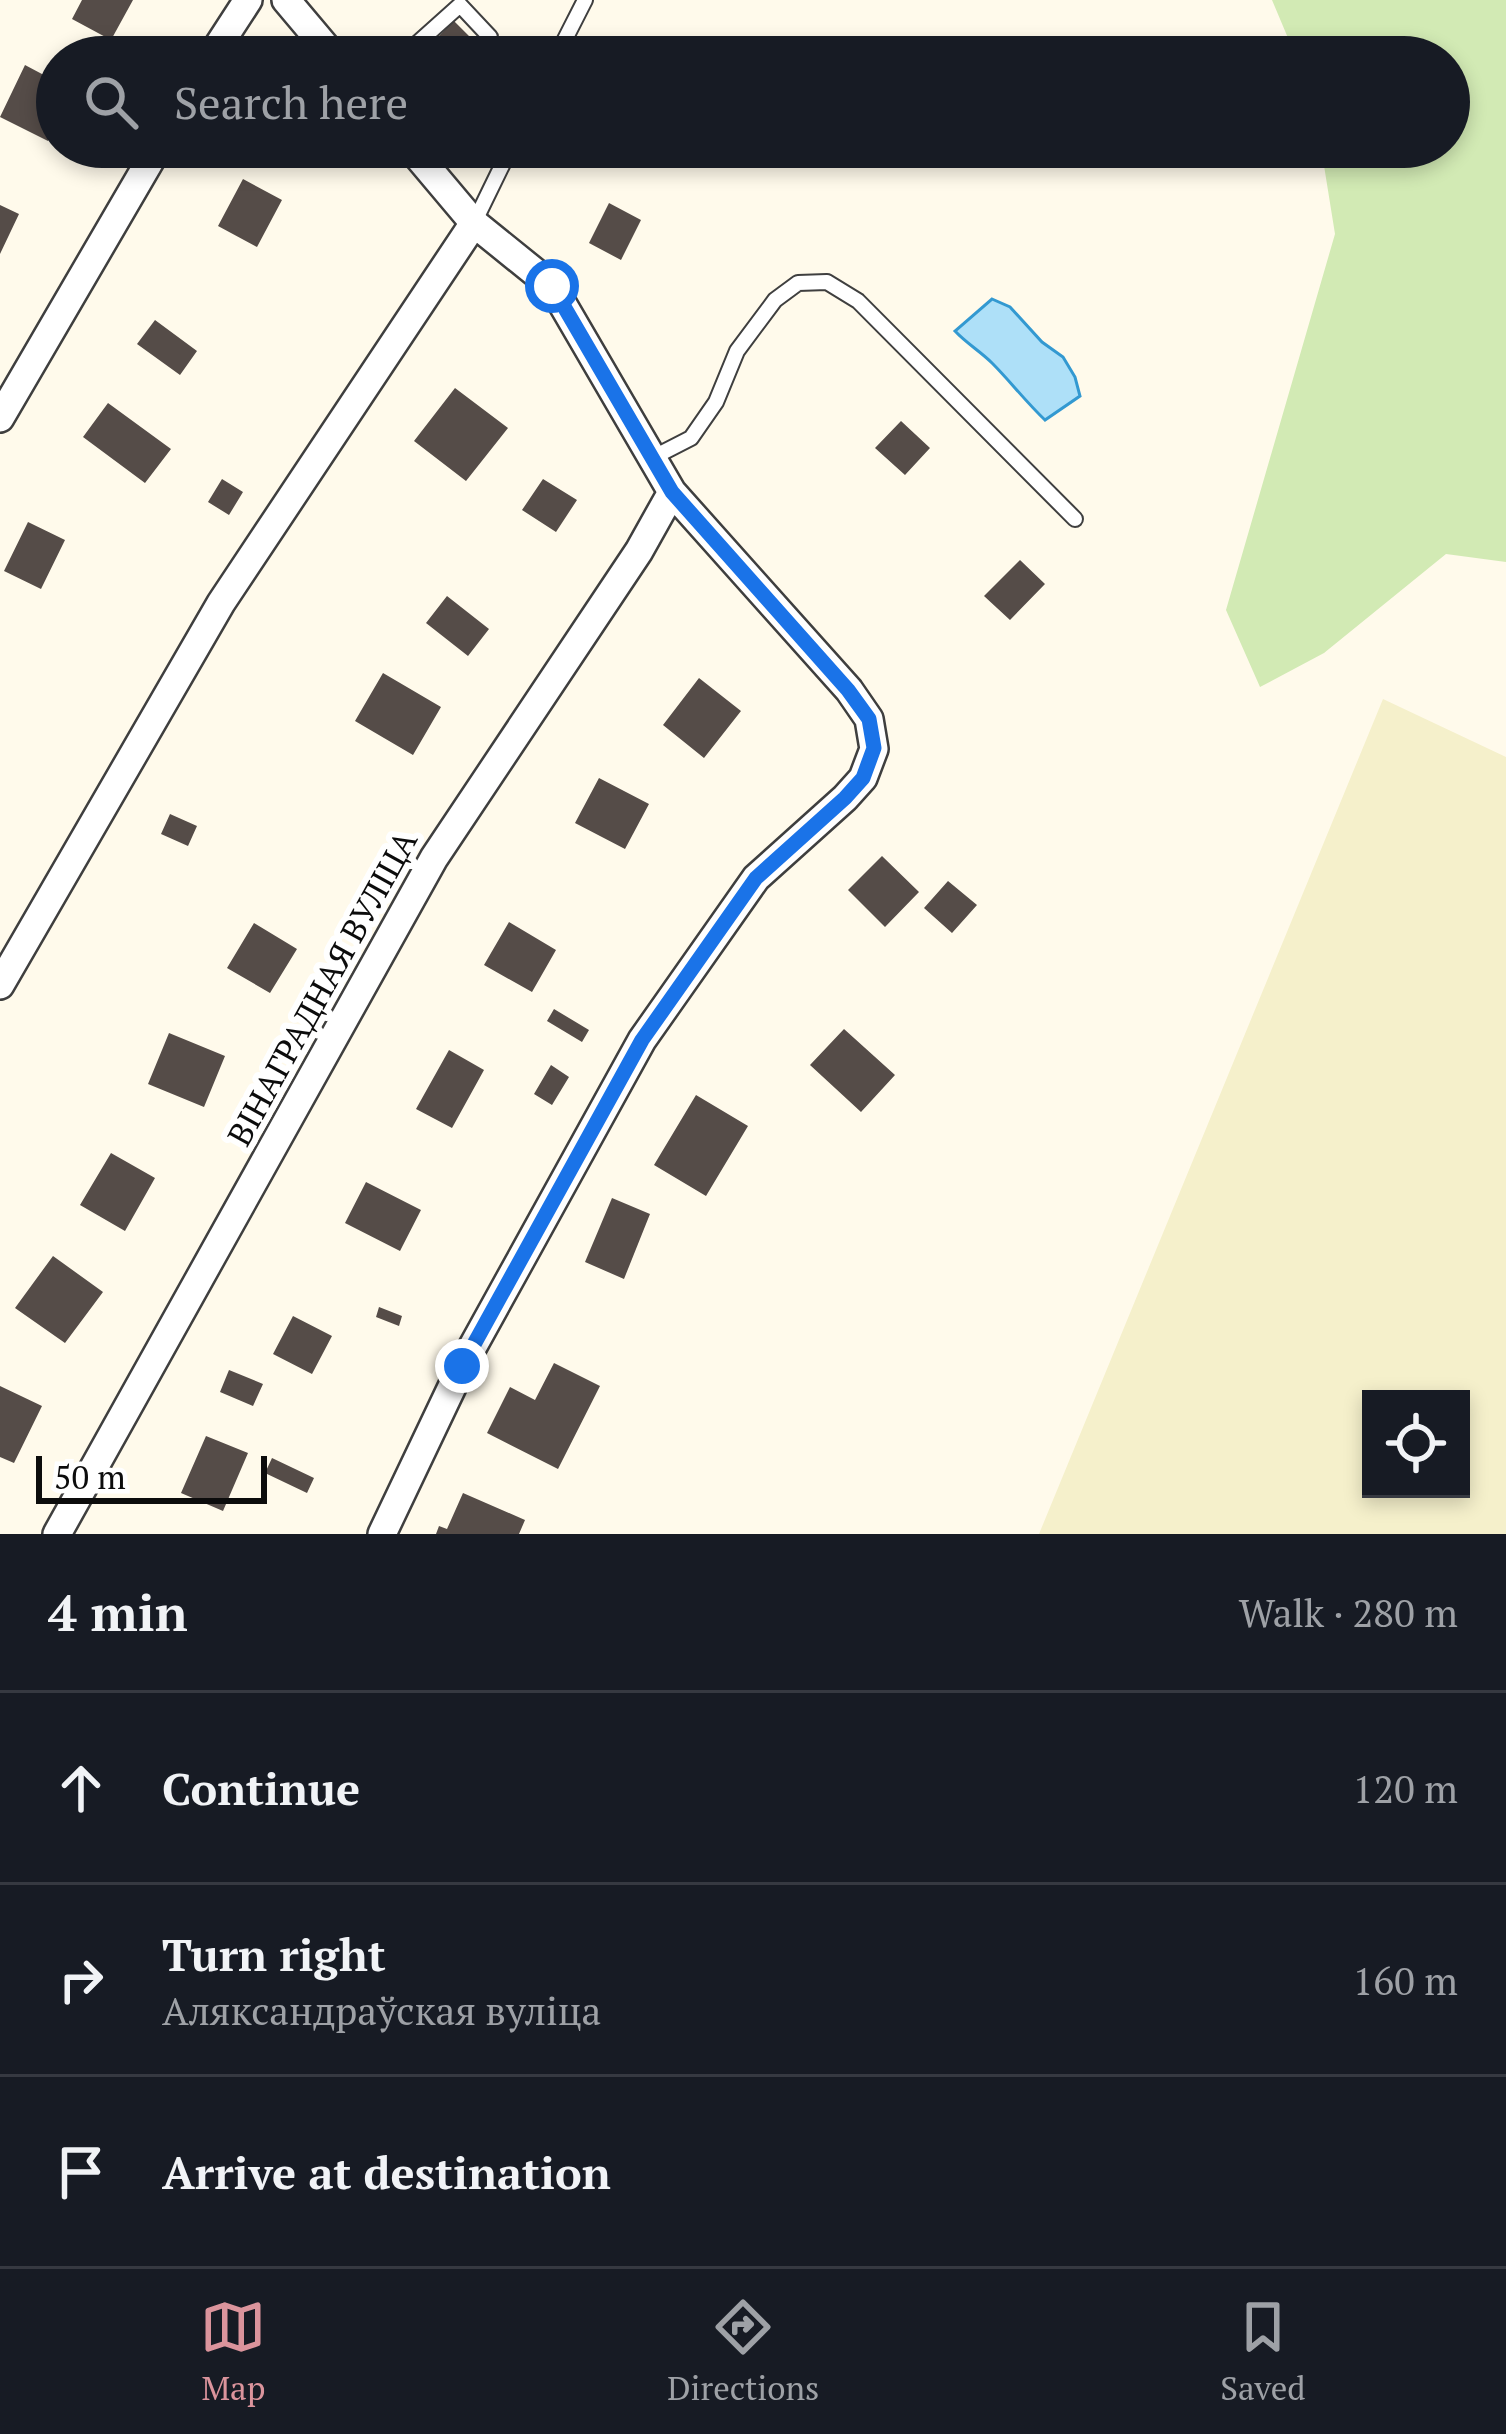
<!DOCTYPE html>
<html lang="en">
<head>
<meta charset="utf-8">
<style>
	:root { --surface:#171b24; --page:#20242c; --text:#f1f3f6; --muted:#9ea1a6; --line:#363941; --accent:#db949c }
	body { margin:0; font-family:"PT Serif",serif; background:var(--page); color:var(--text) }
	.controls { position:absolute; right:36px; bottom:36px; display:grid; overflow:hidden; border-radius:0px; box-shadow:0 6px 18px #0003 }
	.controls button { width:108px; height:108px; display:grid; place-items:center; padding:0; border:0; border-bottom:3px solid var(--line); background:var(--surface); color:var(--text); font:60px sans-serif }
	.scale { position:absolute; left:36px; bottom:30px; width:231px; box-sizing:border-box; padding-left:12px; border:6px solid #0c0c0c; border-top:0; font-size:33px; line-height:42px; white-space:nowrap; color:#0c0c0c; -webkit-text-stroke:9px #fff; paint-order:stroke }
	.stop { position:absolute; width:36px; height:36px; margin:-27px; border:9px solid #1a73e8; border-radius:50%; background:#fff }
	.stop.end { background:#1a73e8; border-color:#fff; box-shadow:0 3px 12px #0008 }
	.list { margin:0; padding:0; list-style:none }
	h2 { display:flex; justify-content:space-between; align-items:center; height:156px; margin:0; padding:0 48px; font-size:51px }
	h2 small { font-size:39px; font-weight:400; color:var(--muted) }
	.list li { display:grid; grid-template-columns:78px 1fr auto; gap:36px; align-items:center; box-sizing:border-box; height:192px; padding:0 48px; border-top:3px solid var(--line) }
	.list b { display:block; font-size:45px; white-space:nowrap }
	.list p { margin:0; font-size:39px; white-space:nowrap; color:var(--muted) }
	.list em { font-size:39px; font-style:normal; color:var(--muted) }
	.icon { flex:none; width:66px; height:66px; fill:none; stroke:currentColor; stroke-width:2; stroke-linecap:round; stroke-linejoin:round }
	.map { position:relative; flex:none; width:1506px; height:1534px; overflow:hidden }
	.search { position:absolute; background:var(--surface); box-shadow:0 6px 18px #0003; left:36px; right:36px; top:36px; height:132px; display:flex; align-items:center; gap:30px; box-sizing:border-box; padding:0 42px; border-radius:66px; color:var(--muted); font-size:45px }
	.sheet { height:732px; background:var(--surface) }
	nav { display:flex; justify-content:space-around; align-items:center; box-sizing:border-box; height:168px; border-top:3px solid var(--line); background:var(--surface); font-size:33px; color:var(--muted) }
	nav a { display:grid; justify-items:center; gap:6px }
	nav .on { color:var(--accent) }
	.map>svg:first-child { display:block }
	.farmland { fill:#f5f0cb; fill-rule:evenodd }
	.green { fill:#d2eab4 }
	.water { fill:#aee0f8; stroke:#3399d1; stroke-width:3 }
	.building { fill:#554c48 }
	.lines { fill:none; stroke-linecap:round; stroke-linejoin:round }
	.lane-casing { stroke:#3f3f3f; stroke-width:18 }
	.street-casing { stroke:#3f3f3f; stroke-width:32 }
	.lane { stroke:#fff; stroke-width:14 }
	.street { stroke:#fff; stroke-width:27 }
	.route { stroke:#1a73e8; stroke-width:15 }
	.labels { text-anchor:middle; stroke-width:12; stroke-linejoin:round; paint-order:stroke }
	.street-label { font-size:33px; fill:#0c0c0c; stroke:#fff }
</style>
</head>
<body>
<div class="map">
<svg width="1506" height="1534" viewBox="0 0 1506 1534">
	<rect width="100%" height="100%" fill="#fffaeb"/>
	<path class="farmland" d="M 1383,699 L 1506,757 L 1506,1534 L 1039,1534 ZM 1371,1399 L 1461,1399 L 1461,1489 L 1371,1489 Z"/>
	<path class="green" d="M 1272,0 L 1506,0 L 1506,562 L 1446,554 L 1324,653 L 1260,687 L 1226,610 L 1335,234 L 1321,147 L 1449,147 L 1449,57 L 1296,57 Z"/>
	<path class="water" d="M 992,299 L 1010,307 L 1042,342 L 1063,357 L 1075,377 L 1080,396 L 1045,420 C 1026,402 1010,381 992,363 C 980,351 966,343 955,331 Z"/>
	<path class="building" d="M 82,0 L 133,0 L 111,40 L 72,19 Z
		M 454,21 L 469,36 L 449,57 L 445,57 L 432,43 Z
		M 25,65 L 57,82 L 57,125 L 48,141 L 0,117 Z
		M 243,179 L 282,200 L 257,247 L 218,226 Z
		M 609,203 L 641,220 L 621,260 L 589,243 Z
		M 0,205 L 19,214 L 0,254 Z
		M 155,320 L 197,351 L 180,375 L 137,344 Z
		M 455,388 L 508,428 L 466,481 L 414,441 Z
		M 108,403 L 171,449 L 145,483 L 83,437 Z
		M 901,421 L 930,448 L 905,475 L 875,448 Z
		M 222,479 L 243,492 L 229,515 L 208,502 Z
		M 543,479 L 577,500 L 556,532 L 522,510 Z
		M 28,522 L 65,540 L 41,589 L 4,571 Z
		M 1020,560 L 1045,584 L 1010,620 L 984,596 Z
		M 447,596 L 489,629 L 468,656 L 426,623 Z
		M 383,673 L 441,707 L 413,755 L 355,721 Z
		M 699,678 L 741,711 L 704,758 L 663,725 Z
		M 599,778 L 649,804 L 625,849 L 575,823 Z
		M 170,814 L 197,826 L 188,846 L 161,834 Z
		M 882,856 L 919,892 L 885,927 L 848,890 Z
		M 948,881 L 977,905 L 952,933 L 924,908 Z
		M 509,922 L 556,950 L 532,992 L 484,965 Z
		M 254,923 L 297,949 L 270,993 L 227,968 Z
		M 554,1009 L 589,1030 L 582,1042 L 547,1021 Z
		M 844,1029 L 895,1075 L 861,1112 L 810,1065 Z
		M 169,1033 L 225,1056 L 204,1107 L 148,1084 Z
		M 449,1050 L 484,1070 L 452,1128 L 416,1109 Z
		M 551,1065 L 569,1077 L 552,1105 L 534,1094 Z
		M 696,1095 L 748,1126 L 706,1196 L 654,1165 Z
		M 111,1153 L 155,1178 L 125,1231 L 80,1205 Z
		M 366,1182 L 421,1210 L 400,1251 L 345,1223 Z
		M 612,1198 L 650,1214 L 624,1279 L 585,1262 Z
		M 53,1256 L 103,1292 L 65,1343 L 15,1308 Z
		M 379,1307 L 402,1316 L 399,1326 L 376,1317 Z
		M 293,1316 L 332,1336 L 312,1374 L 273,1354 Z
		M 554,1363 L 600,1386 L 558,1469 L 487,1433 L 510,1387 L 535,1400 Z
		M 229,1370 L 263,1384 L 253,1406 L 220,1392 Z
		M 0,1386 L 42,1406 L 14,1463 L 0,1457 Z
		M 206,1436 L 248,1453 L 223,1511 L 181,1493 Z
		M 272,1458 L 314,1478 L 307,1493 L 265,1473 Z
		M 463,1493 L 525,1520 L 519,1534 L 436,1534 L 439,1526 L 447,1529 Z"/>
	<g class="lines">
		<g class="lane-casing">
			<path id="lane" d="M 402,57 L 460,5 L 490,37 L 468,57
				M 556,57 L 585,0
				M 474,223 L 511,147
				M 652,458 L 691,438 L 716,402 L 737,351 L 775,300 L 798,283 L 827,282 L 858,301 L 1075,519"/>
		</g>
		<g class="street-casing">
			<path id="street" d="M 286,0 L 334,57
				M 211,57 L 248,0
				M 0,418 L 158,147
				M 0,985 L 221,603 L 474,223
				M 57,1534 L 434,858 L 639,551 L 672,492
				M 382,1534 L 462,1366 L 642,1040 L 756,878 L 845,798 L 863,778 L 874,749 L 869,719 L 849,690 L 672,492 L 552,286 L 474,223 L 410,147"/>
		</g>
		<use href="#lane" class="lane"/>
		<use href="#street" class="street"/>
	</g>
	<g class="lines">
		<path class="route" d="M 462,1366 L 642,1040 L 756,878 L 845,798 L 863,778 L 874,748 L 869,719 L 848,690 L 672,492 L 552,286"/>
	</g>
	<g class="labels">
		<g class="street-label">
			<text transform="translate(322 988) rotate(-61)" y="12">ВІНАГРАДНАЯ ВУЛІЦА</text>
		</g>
	</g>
</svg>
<div class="controls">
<button><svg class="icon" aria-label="locate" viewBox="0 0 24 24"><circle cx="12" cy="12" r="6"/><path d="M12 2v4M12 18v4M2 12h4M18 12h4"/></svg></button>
</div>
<div class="scale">50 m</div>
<div class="stop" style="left:552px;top:286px"></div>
<div class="stop end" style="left:462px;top:1366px"></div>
<div class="search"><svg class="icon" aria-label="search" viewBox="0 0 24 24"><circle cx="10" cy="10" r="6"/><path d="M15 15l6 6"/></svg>Search here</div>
</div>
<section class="sheet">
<h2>4 min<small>Walk · 280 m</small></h2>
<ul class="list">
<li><svg class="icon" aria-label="ahead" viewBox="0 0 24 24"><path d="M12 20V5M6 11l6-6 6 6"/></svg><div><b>Continue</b></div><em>120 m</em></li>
<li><svg class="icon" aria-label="right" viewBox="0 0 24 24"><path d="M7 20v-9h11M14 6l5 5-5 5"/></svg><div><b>Turn right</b><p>Аляксандраўская вуліца</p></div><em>160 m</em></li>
<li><svg class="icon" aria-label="arrive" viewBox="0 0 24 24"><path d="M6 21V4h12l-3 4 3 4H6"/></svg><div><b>Arrive at destination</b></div></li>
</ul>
</section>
<nav>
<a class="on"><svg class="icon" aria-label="map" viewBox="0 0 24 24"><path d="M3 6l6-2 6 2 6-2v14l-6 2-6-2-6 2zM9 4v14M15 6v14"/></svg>Map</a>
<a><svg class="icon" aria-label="directions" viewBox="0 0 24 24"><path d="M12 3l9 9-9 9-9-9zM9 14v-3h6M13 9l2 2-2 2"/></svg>Directions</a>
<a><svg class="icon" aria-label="saved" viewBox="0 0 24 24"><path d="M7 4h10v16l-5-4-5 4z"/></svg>Saved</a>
</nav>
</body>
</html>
